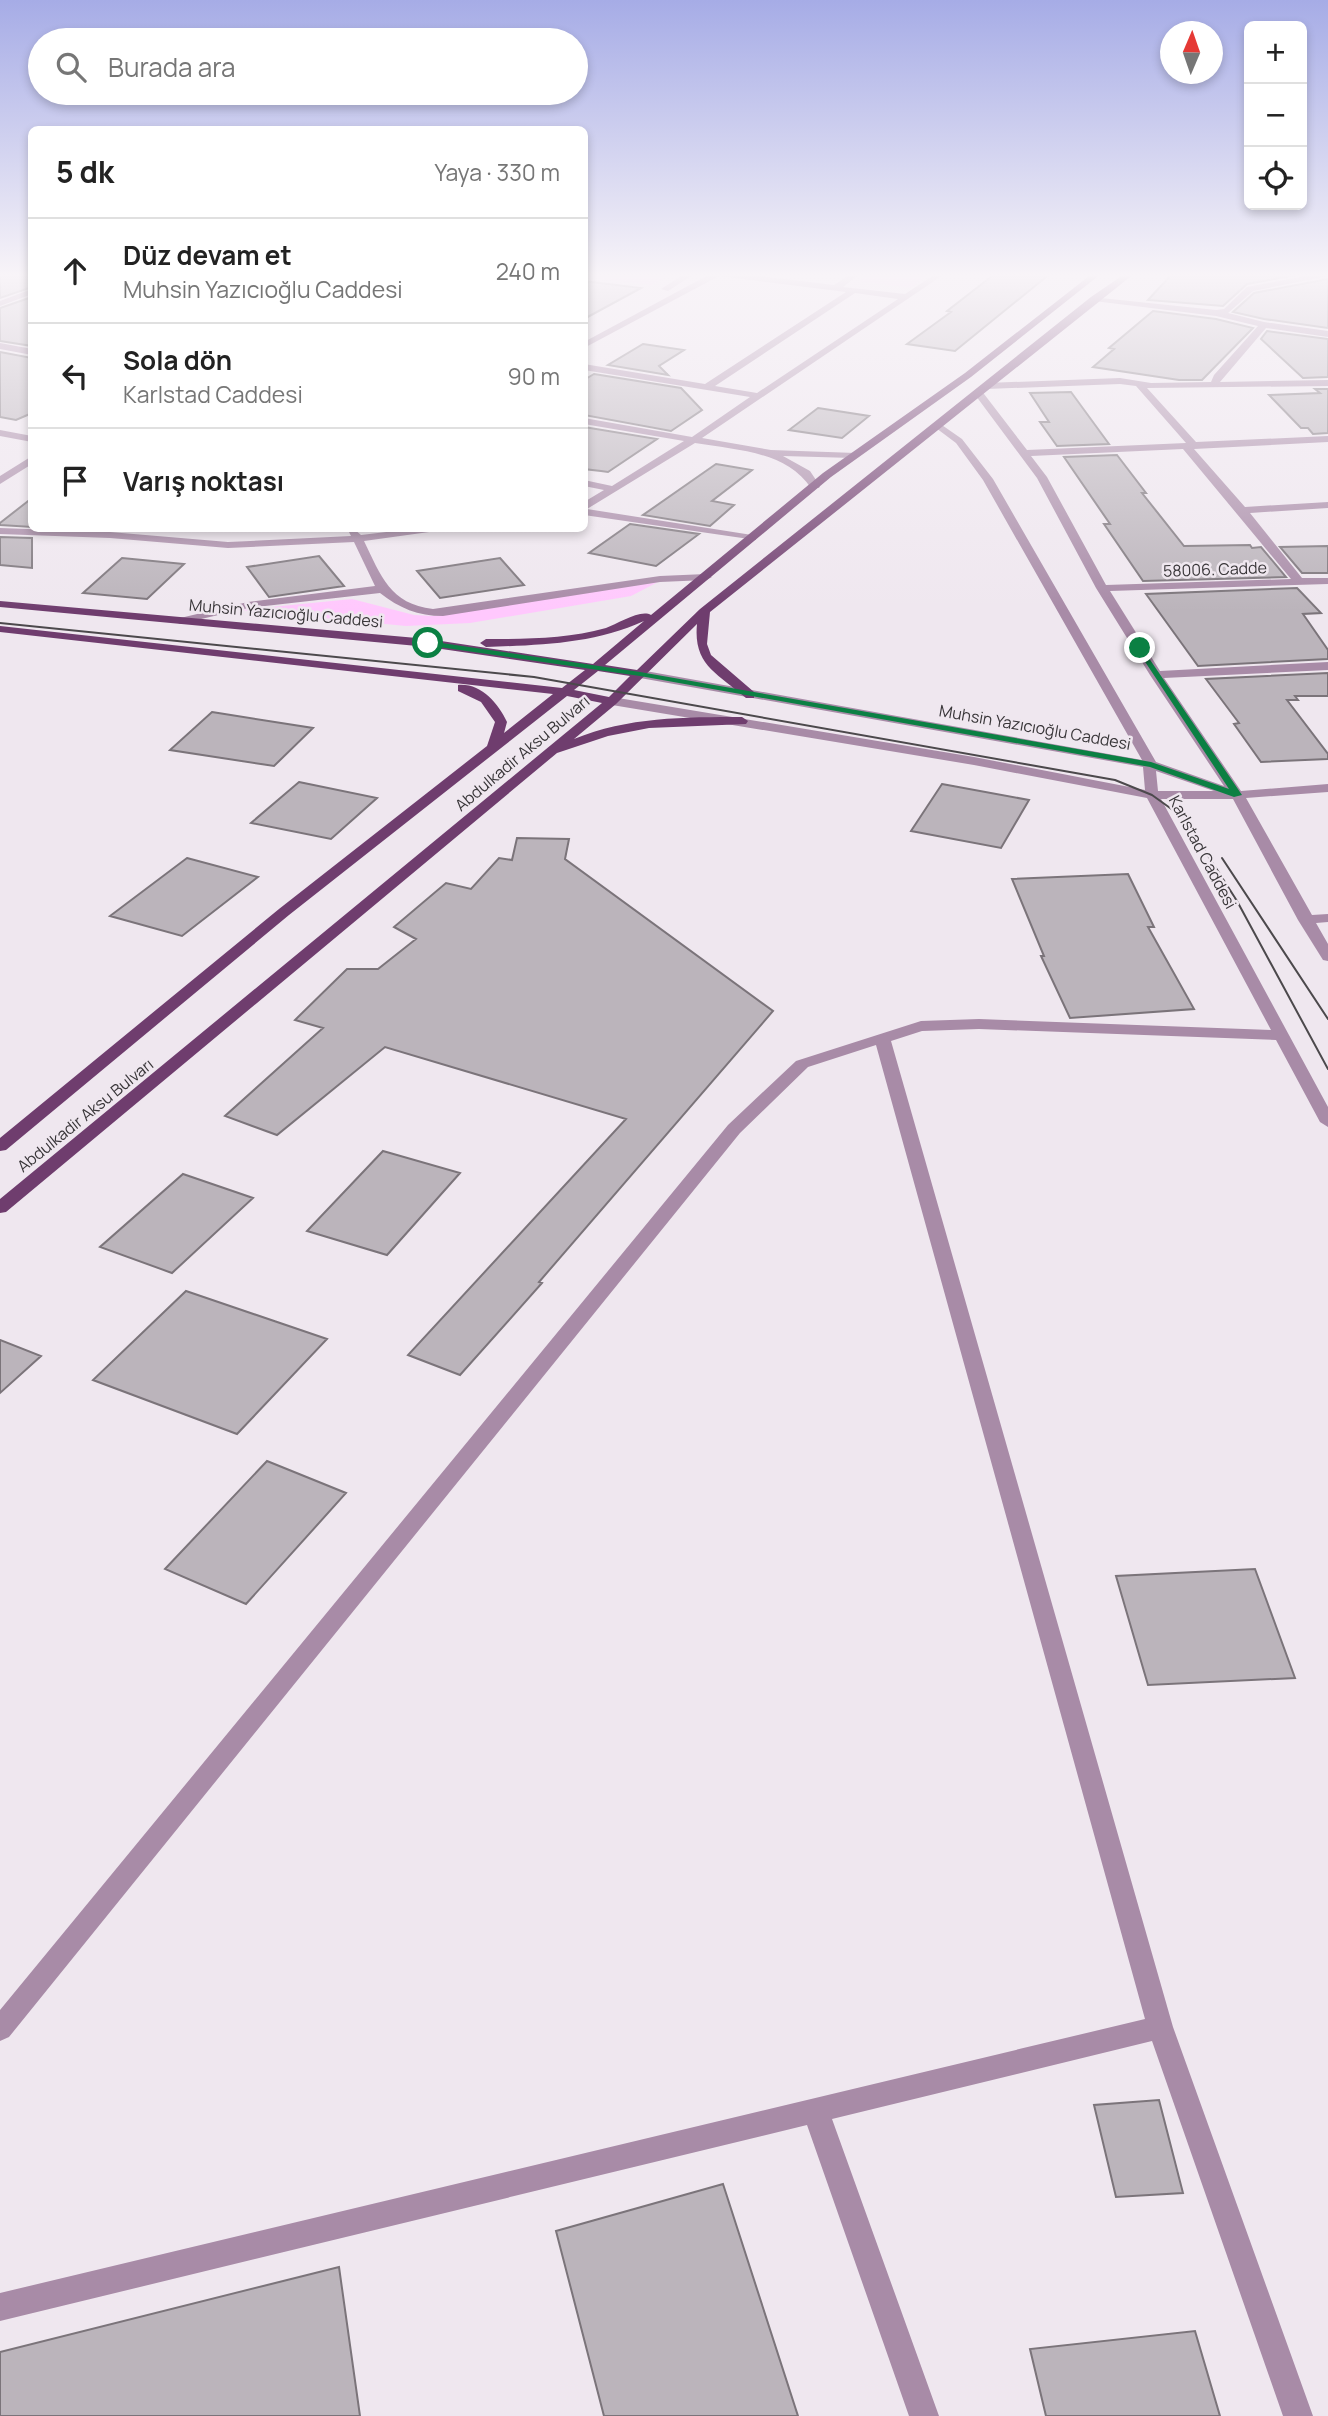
<!DOCTYPE html>
<html lang="tr">
<head>
<meta charset="utf-8">
<style>
	:root { --surface:#fff; --page:#f2f2f2; --text:#222; --muted:#767676; --line:#e0e0e0 }
	body { margin:0; font-family:Manrope,sans-serif; background:var(--page); color:var(--text) }
	.controls { position:absolute; right:21px; top:21px; display:grid; overflow:hidden; border-radius:10px; box-shadow:0 4px 10px #0003 }
	.controls button { width:63px; height:63px; display:grid; place-items:center; padding:0; border:0; border-bottom:2px solid var(--line); background:var(--surface); color:var(--text); font:35px sans-serif }
	.compass { position:absolute; left:1160px; top:21px; width:63px; height:63px; border-radius:50%; background:var(--surface); box-shadow:0 4px 10px #0003; rotate:2deg }
	.stop { position:absolute; width:21px; height:21px; margin:-16px; border:5px solid #0b8043; border-radius:50%; background:#fff }
	.stop.end { background:#0b8043; border-color:#fff; box-shadow:0 2px 7px #0008 }
	.list { margin:0; padding:0; list-style:none }
	h2 { display:flex; justify-content:space-between; align-items:center; height:91px; margin:0; padding:0 28px; font-size:30px }
	h2 small { font-size:23px; font-weight:400; color:var(--muted) }
	.list li { display:grid; grid-template-columns:46px 1fr auto; gap:21px; align-items:center; box-sizing:border-box; height:105px; padding:0 28px; border-top:2px solid var(--line) }
	.list b { display:block; font-size:26px; white-space:nowrap }
	.list p { margin:0; font-size:23px; white-space:nowrap; color:var(--muted) }
	.list em { font-size:23px; font-style:normal; color:var(--muted) }
	.icon { flex:none; width:38px; height:38px; fill:none; stroke:currentColor; stroke-width:2; stroke-linecap:round; stroke-linejoin:round }
	.map { position:relative; flex:none; width:1328px; height:2416px; overflow:hidden }
	.search { position:absolute; background:var(--surface); box-shadow:0 4px 10px #0003; left:28px; top:28px; width:560px; height:77px; display:flex; align-items:center; gap:18px; box-sizing:border-box; padding:0 24px; border-radius:38px; color:var(--muted); font-size:26px }
	.panel { position:absolute; background:var(--surface); box-shadow:0 4px 10px #0003; left:28px; top:126px; width:560px; height:406px; border-radius:10px }
	.map>svg:first-child { display:block }
	.green { fill:#ffc8fd }
	.building { fill:#bbb4bb; stroke:#7b747a; stroke-width:2 }
	.lines { fill:none; stroke-linecap:round; stroke-linejoin:round }
	.minor { fill:#a88ba7; fill-rule:evenodd }
	.major { fill:#6f3d6e; fill-rule:evenodd }
	.tram { stroke:#4c494c; stroke-width:2 }
	.route { fill:#0b8043 }
	.labels { text-anchor:middle; stroke-width:5; stroke-linejoin:round; paint-order:stroke }
	.far-street-label { font-size:16px; fill:#393639; stroke:#efe7ef }
</style>
</head>
<body>
<div class="map">
<svg width="1328" height="2416" viewBox="0 0 1328 2416">
	<rect width="100%" height="100%" fill="#efe7ef"/>
	<path class="green" d="M 585,273 L 672,273 L 652,285 L 585,277 Z
		M 869,273 L 931,273 L 911,288 L 859,281 Z
		M 658,582 L 631,596 L 470,623 L 406,626 L 241,610 L 352,599 L 414,615 L 434,616 Z"/>
	<path class="building" d="M 0,273 L 32,273 L 32,287 L 0,298 Z
		M 996,273 L 1051,273 L 955,351 L 907,344 L 951,312 L 947,311 Z
		M 1181,273 L 1307,273 L 1247,284 L 1223,306 L 1148,300 L 1171,275 Z
		M 1328,279 L 1328,328 L 1264,319 L 1233,312 L 1254,293 Z
		M 584,281 L 641,288 L 584,319 Z
		M 32,297 L 32,346 L 0,341 L 0,308 Z
		M 1153,311 L 1216,319 L 1253,328 L 1202,380 L 1179,380 L 1093,367 L 1114,349 L 1109,348 Z
		M 1267,331 L 1328,339 L 1328,377 L 1303,378 L 1261,339 Z
		M 643,344 L 684,350 L 659,366 L 668,375 L 608,365 Z
		M 0,352 L 32,358 L 32,413 L 16,420 L 0,417 Z
		M 594,374 L 681,388 L 702,410 L 671,431 L 584,415 L 584,380 Z
		M 1315,389 L 1328,389 L 1328,433 L 1313,434 L 1308,428 L 1301,428 L 1269,395 L 1320,393 Z
		M 1071,392 L 1109,444 L 1057,446 L 1040,422 L 1049,422 L 1030,393 Z
		M 818,408 L 869,416 L 842,438 L 789,430 Z
		M 584,427 L 657,439 L 608,472 L 601,471 L 584,469 Z
		M 1117,455 L 1146,493 L 1142,493 L 1184,546 L 1250,545 L 1252,548 L 1261,547 L 1286,577 L 1143,581 L 1104,524 L 1110,524 L 1064,457 Z
		M 716,464 L 752,470 L 712,501 L 734,505 L 710,526 L 643,515 Z
		M 32,498 L 32,527 L 0,525 L 0,523 Z
		M 630,524 L 699,534 L 656,566 L 589,553 Z
		M 0,537 L 32,538 L 32,568 L 0,565 Z
		M 1328,546 L 1328,573 L 1302,573 L 1280,547 Z
		M 319,556 L 344,586 L 269,597 L 247,567 Z
		M 122,558 L 184,564 L 147,599 L 83,593 Z
		M 500,558 L 524,585 L 440,598 L 417,571 Z
		M 1297,588 L 1321,613 L 1303,614 L 1328,650 L 1328,659 L 1198,666 L 1146,594 Z
		M 1328,673 L 1328,696 L 1295,696 L 1298,700 L 1287,700 L 1328,754 L 1328,759 L 1261,762 L 1234,724 L 1239,723 L 1206,679 Z
		M 212,712 L 313,728 L 274,766 L 170,750 Z
		M 299,782 L 377,798 L 331,839 L 251,823 Z
		M 942,784 L 1029,800 L 1001,848 L 911,831 Z
		M 517,838 L 569,839 L 565,859 L 773,1011 L 539,1282 L 542,1283 L 460,1375 L 408,1355 L 626,1119 L 385,1047 L 277,1135 L 225,1116 L 323,1028 L 295,1020 L 347,969 L 378,969 L 416,939 L 394,927 L 446,883 L 471,889 L 499,858 L 512,860 Z
		M 187,858 L 258,877 L 182,936 L 110,916 Z
		M 1128,874 L 1154,927 L 1148,927 L 1194,1009 L 1070,1018 L 1041,956 L 1044,956 L 1012,879 Z
		M 383,1151 L 460,1173 L 387,1255 L 307,1231 Z
		M 183,1174 L 253,1198 L 172,1273 L 100,1247 Z
		M 186,1291 L 327,1339 L 237,1434 L 93,1380 Z
		M 0,1340 L 41,1356 L 0,1393 Z
		M 267,1461 L 346,1493 L 246,1604 L 165,1569 Z
		M 1255,1569 L 1295,1678 L 1148,1685 L 1116,1576 Z
		M 1159,2100 L 1183,2193 L 1116,2197 L 1094,2105 Z
		M 723,2184 L 798,2416 L 604,2416 L 556,2231 Z
		M 339,2267 L 360,2416 L 0,2416 L 0,2352 Z
		M 1195,2331 L 1220,2416 L 1046,2416 L 1030,2349 Z"/>
	<g class="lines">
		<path class="minor" d="M 686,273 L 696,273 L 668,291 L 661,289 Z
			M 712,273 L 736,273 L 834,285 L 852,273 L 861,273 L 843,287 L 905,294 L 937,273 L 946,273 L 702,438 L 771,450 L 856,453 L 858,455 L 853,458 L 783,456 L 810,471 L 820,486 L 819,488 L 811,488 C 786,451 736,450 695,443 L 587,509 L 752,535 L 756,536 L 756,540 L 584,515 L 584,502 L 604,490 L 584,486 L 584,480 L 612,486 L 684,441 L 584,424 L 584,418 L 692,437 L 750,397 L 584,370 L 584,364 L 705,384 L 846,292 L 719,276 L 584,348 L 584,342 ZM 855,293 L 898,299 L 757,393 L 715,386 Z
			M 1321,273 L 1328,273 L 1328,276 L 1253,291 L 1228,313 L 1264,322 L 1328,331 L 1328,337 L 1266,328 L 1220,382 L 1328,380 L 1328,386 L 1147,388 L 1196,442 L 1328,436 L 1328,442 L 1194,449 L 1245,507 L 1328,502 L 1328,508 L 1250,513 L 1302,578 L 1328,578 L 1328,584 L 1110,591 L 1160,671 L 1328,662 L 1328,670 L 1164,678 L 1241,791 L 1328,784 L 1328,792 L 1246,798 L 1312,915 L 1328,914 L 1328,922 L 1316,923 L 1328,944 L 1328,961 L 1323,960 L 1298,920 L 1233,799 L 1161,799 L 1328,1107 L 1328,1127 L 1320,1122 L 1276,1040 L 979,1029 L 922,1031 L 891,1041 L 1173,2027 L 1313,2416 L 1283,2416 L 1152,2041 L 832,2119 L 939,2416 L 909,2416 L 807,2125 L 0,2321 L 0,2293 L 1145,2019 L 876,1045 L 808,1067 L 740,1133 L 9,2037 L 0,2041 L 0,2010 L 728,1125 L 796,1061 L 921,1021 L 979,1019 L 1271,1030 L 1147,798 L 974,765 L 612,705 L 606,701 L 612,697 L 974,757 L 1145,790 L 1143,767 L 640,678 L 634,674 L 640,670 L 1142,760 L 983,480 L 956,443 L 936,428 L 934,426 L 939,423 L 962,439 L 993,479 L 1156,762 L 1224,786 L 1150,675 L 1096,588 L 1037,478 L 973,392 L 981,390 L 1027,450 L 1186,443 L 1136,386 L 1120,384 L 986,389 L 981,386 L 986,383 L 1120,378 L 1151,383 L 1211,382 L 1214,375 L 1258,326 L 1216,316 L 1094,301 L 1091,297 L 1216,310 L 1224,309 L 1247,287 ZM 1183,449 L 1291,579 L 1106,585 L 1047,477 L 1031,456 ZM 1156,771 L 1214,791 L 1158,791 Z
			M 32,289 L 32,294 L 0,306 L 0,301 Z
			M 0,343 L 32,349 L 32,355 L 0,349 Z
			M 0,430 L 32,436 L 32,442 L 0,436 Z
			M 32,456 L 32,464 L 0,484 L 0,476 Z
			M 0,528 L 110,532 L 228,542 L 351,536 L 349,532 L 354,529 L 361,535 L 420,528 L 458,528 L 364,541 C 381,576 390,604 433,609 L 660,576 L 706,574 L 712,577 L 706,580 L 660,582 L 443,616 C 418,616 399,608 380,593 L 248,608 L 180,624 L 174,621 L 176,619 L 248,602 L 375,586 L 354,542 L 228,548 L 110,538 L 0,534 Z"/>
		<path class="major" d="M 1093,273 L 1102,273 L 971,377 L 831,477 L 605,665 L 637,670 L 700,609 L 1091,297 L 1126,273 L 1135,273 L 710,612 L 707,644 L 711,655 L 754,692 L 754,698 L 746,698 C 717,673 693,665 697,624 L 616,704 L 574,739 C 627,717 685,717 742,717 L 748,721 L 746,724 L 649,728 L 608,736 L 557,753 L 6,1212 L 0,1213 L 0,1199 L 602,703 L 567,696 L 289,915 L 6,1150 L 0,1151 L 0,1138 L 279,909 L 487,746 L 495,722 L 481,702 L 458,691 L 458,685 C 481,683 498,703 507,722 L 504,733 L 553,694 L 0,632 L 0,626 L 562,688 L 585,670 L 428,647 L 0,607 L 0,601 L 428,639 L 593,664 L 644,621 C 594,644 540,645 486,647 L 480,643 L 486,639 C 526,639 567,639 606,628 C 618,624 640,609 651,615 L 823,473 L 965,373 ZM 598,671 L 630,676 L 609,697 L 574,690 Z"/>
		<path class="tram" d="M 0,623 L 534,677 L 1115,780 L 1152,795 L 1184,818 L 1237,901 L 1328,1069
			M 1222,858 L 1328,1019"/>
	</g>
	<linearGradient id="sky" x2="0" y2="1"><stop stop-color="#a6ace6"/><stop offset="0.45" stop-color="#f8f4f8"/><stop offset="1" stop-color="#f8f4f8" stop-opacity="0"/></linearGradient>
	<rect width="1328" height="611" fill="url(#sky)"/>
	<path class="route" d="M 428,641 L 640,672 L 1151,762 L 1229,789 L 1136,648 L 1140,645 L 1242,795 L 1234,797 L 1150,767 L 640,676 L 425,645 Z"/>
	<g class="labels">
		<g class="far-street-label">
			<text transform="translate(1215 569) rotate(-2)" y="6">58006. Cadde</text>
			<text transform="translate(286 613) rotate(5)" y="6">Muhsin Yazıcıoğlu Caddesi</text>
			<text transform="translate(1035 727) rotate(10)" y="6">Muhsin Yazıcıoğlu Caddesi</text>
			<text transform="translate(522 753) rotate(-40)" y="6">Abdulkadir Aksu Bulvarı</text>
			<text transform="translate(1203 852) rotate(62)" y="6">Karlstad Caddesi</text>
			<text transform="translate(85 1115) rotate(-39)" y="6">Abdulkadir Aksu Bulvarı</text>
		</g>
	</g>
</svg>
<div class="controls">
<button>+</button>
<button>−</button>
<button><svg class="icon" aria-label="locate" viewBox="0 0 24 24"><circle cx="12" cy="12" r="6"/><path d="M12 2v4M12 18v4M2 12h4M18 12h4"/></svg></button>
</div>
<svg class="compass" viewBox="-18 -18 36 36"><path d="M0-13l5 13h-10z" fill="#e53935"/><path d="M0 13l5-13h-10z" fill="#767676"/></svg>
<div class="stop" style="left:428px;top:643px"></div>
<div class="stop end" style="left:1140px;top:648px"></div>
<div class="search"><svg class="icon" aria-label="search" viewBox="0 0 24 24"><circle cx="10" cy="10" r="6"/><path d="M15 15l6 6"/></svg>Burada ara</div>
<section class="panel">
<h2>5 dk<small>Yaya · 330 m</small></h2>
<ul class="list">
<li><svg class="icon" aria-label="ahead" viewBox="0 0 24 24"><path d="M12 20V5M6 11l6-6 6 6"/></svg><div><b>Düz devam et</b><p>Muhsin Yazıcıoğlu Caddesi</p></div><em>240 m</em></li>
<li><svg class="icon" aria-label="left" viewBox="0 0 24 24"><path d="M17 20v-9H6M10 6l-5 5 5 5"/></svg><div><b>Sola dön</b><p>Karlstad Caddesi</p></div><em>90 m</em></li>
<li><svg class="icon" aria-label="arrive" viewBox="0 0 24 24"><path d="M6 21V4h12l-3 4 3 4H6"/></svg><div><b>Varış noktası</b></div></li>
</ul>
</section>
</div>
</body>
</html>
